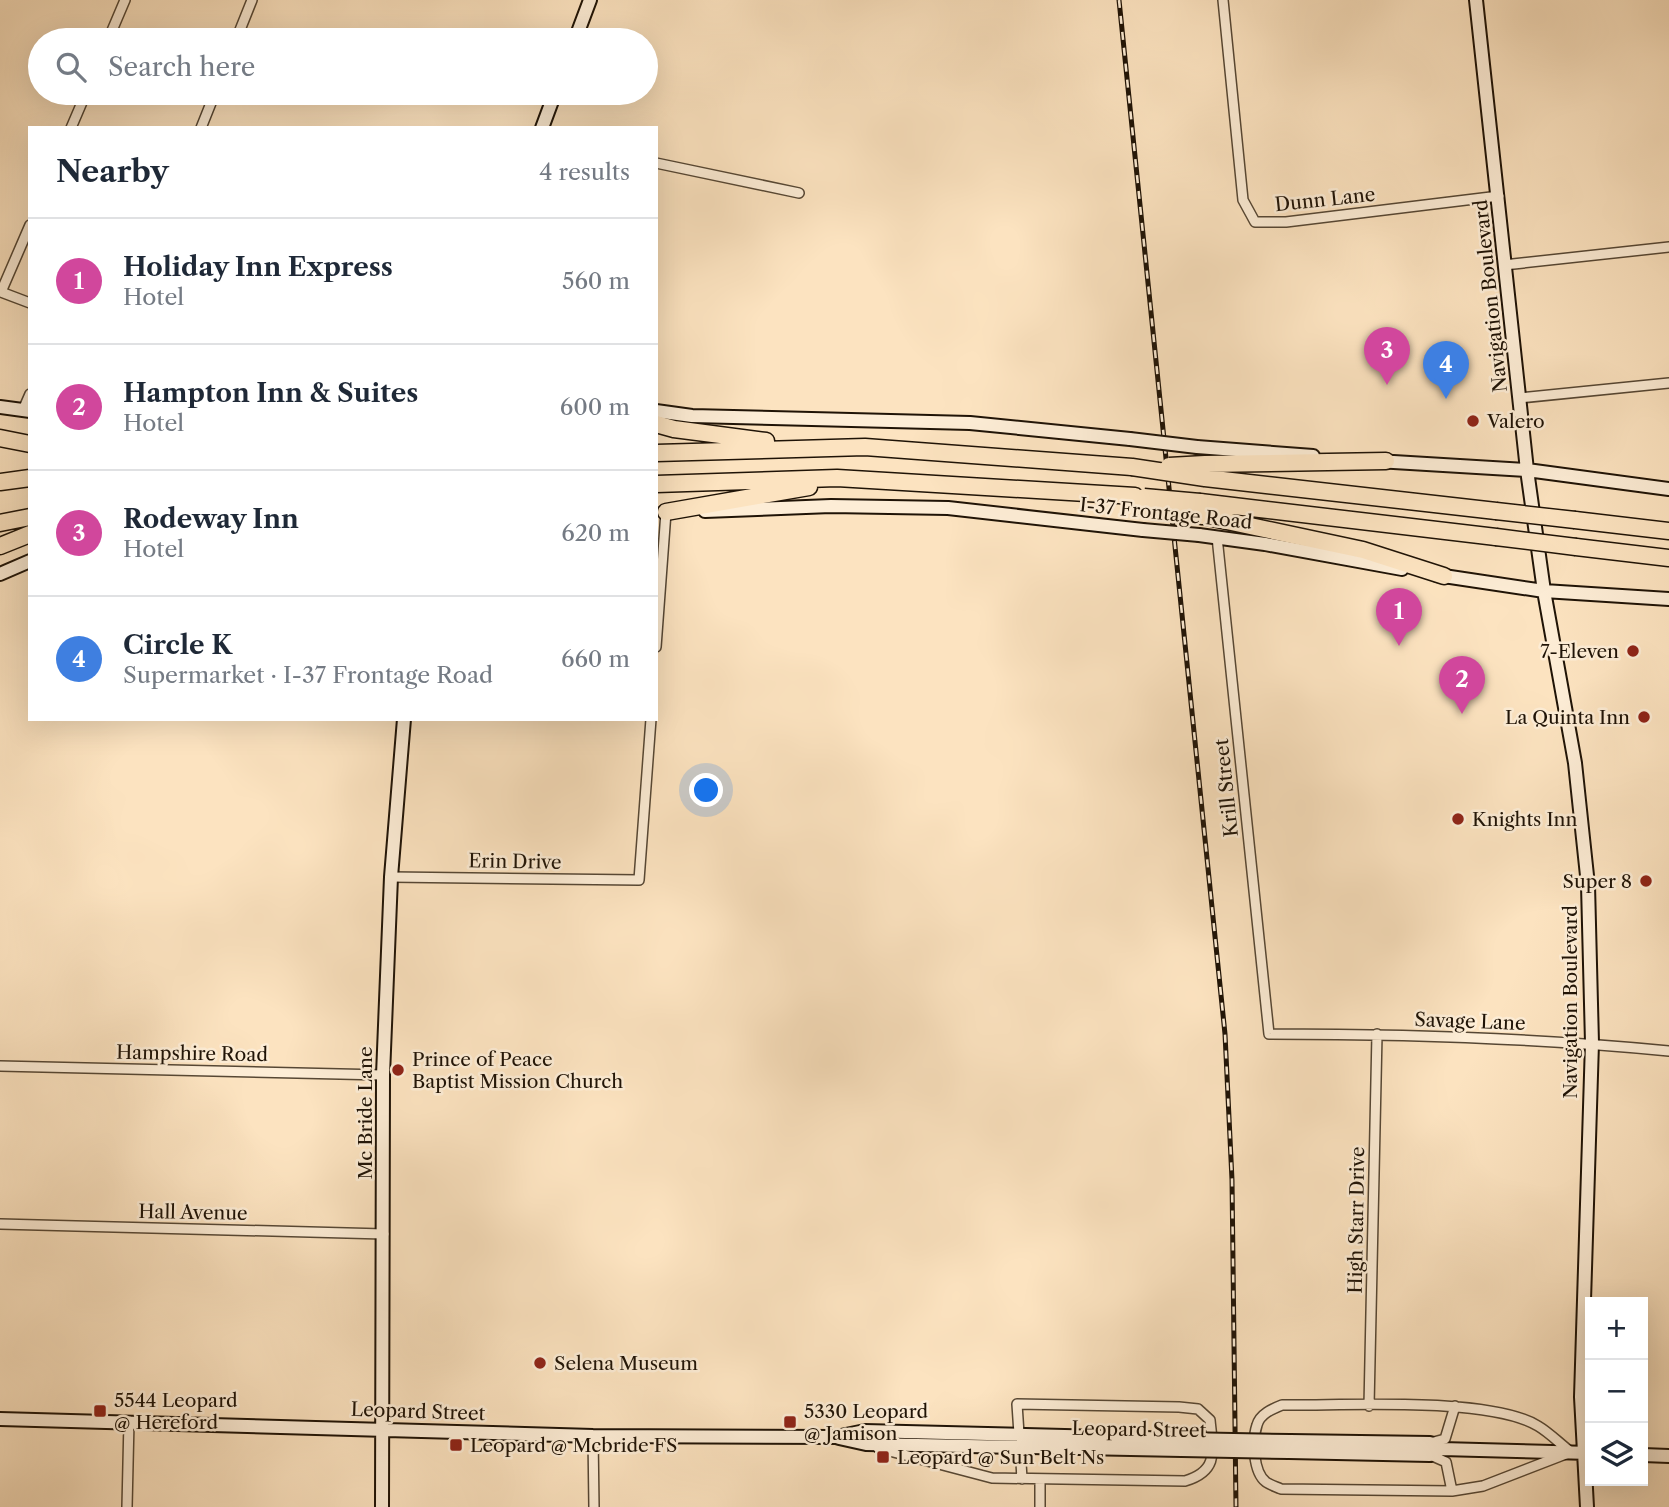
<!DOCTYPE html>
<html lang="en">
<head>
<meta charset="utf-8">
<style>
	:root { --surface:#fff; --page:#f6f6f7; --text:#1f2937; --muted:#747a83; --line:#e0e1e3; --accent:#8f2418 }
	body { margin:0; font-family:"Libre Caslon Text",serif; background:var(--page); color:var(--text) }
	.controls { position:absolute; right:21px; bottom:21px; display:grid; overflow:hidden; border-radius:0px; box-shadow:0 7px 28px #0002 }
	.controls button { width:63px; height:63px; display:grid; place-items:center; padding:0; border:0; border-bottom:2px solid var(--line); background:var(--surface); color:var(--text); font:35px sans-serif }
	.you { position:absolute; left:707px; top:791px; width:24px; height:24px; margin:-18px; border:5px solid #fff; border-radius:50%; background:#1a73e8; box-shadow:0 0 0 10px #1a73e833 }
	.badge { display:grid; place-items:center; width:46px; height:46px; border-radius:50%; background:var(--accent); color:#fff; font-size:23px; font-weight:700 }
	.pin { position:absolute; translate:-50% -58px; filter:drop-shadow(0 2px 4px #0008) }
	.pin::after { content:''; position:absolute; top:37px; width:24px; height:21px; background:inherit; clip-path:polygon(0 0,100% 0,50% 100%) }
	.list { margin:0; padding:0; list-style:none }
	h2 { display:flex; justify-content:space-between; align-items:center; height:91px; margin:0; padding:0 28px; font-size:30px }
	h2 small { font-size:23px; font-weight:400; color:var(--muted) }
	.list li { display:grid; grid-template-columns:46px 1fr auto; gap:21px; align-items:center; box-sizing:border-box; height:126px; padding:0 28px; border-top:2px solid var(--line) }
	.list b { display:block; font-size:26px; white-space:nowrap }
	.list p { margin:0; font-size:23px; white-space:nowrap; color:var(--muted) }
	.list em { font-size:23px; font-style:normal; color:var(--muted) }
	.icon { flex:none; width:38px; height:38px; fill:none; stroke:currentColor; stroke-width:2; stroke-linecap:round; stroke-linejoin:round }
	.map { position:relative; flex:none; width:1669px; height:1507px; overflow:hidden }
	.search { position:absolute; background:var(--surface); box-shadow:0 7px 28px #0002; left:28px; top:28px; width:630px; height:77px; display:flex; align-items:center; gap:18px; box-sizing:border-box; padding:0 24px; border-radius:38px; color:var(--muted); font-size:26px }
	.panel { position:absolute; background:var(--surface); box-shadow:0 7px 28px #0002; left:28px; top:126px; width:630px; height:595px; border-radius:0px }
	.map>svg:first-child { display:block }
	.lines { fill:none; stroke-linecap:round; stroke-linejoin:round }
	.street-casing { stroke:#564734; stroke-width:12 }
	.secondary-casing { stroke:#1f1306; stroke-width:16 }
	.highway-casing { stroke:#1f1306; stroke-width:19 }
	.street { stroke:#fdedd6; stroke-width:9 }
	.secondary { stroke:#fdedd6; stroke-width:12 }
	.highway { stroke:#fce3c0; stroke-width:16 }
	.rail-casing { stroke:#1f1306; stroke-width:5 }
	.rail { stroke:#fdedd6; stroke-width:2.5; stroke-dasharray:8; stroke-linecap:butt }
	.secondary-bridge-casing { stroke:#1f1306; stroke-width:16; stroke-linecap:butt }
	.highway-bridge-casing { stroke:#1f1306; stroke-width:19; stroke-linecap:butt }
	.secondary-bridge { stroke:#fdedd6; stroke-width:12 }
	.highway-bridge { stroke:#fce3c0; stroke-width:16 }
	.poi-dot { fill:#8f2418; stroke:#fdedd6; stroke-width:2.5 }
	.labels { text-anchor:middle; stroke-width:5; stroke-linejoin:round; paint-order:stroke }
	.street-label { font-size:19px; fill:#1f1306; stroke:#fdedd6 }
	.poi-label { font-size:19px; fill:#1f1306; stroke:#fdedd6; text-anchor:start }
</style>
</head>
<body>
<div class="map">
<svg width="1669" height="1507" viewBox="0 0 1669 1507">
	<rect width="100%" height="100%" fill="#fce3c0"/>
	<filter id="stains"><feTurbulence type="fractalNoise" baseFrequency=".00286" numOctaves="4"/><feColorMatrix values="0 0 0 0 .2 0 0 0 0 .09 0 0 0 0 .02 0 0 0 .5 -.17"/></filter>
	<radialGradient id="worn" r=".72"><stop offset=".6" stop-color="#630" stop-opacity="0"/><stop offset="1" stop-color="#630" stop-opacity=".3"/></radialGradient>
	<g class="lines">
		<g class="street-casing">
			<path id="street" d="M 1223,0 L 1243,200 L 1255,222 L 1286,222 L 1499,196
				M 108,40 L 125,0
				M 236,40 L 252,0
				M 71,128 L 86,93
				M 201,128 L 215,93
				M 656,163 L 799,193
				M 30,225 L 1,292 L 30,303
				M 1504,265 L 1669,247
				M 1520,398 L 1669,383
				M 23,410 L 30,394
				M 1217,537 L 1269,1034 C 1403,1034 1536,1038 1669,1051
				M 656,647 L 666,512
				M 391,877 L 639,880 L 651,719
				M 0,1066 L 383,1075
				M 0,1224 L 384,1234
				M 1282,1405 C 1342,1406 1489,1396 1538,1426 C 1550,1433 1560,1444 1571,1452 L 1483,1486 L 1452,1491 L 1281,1489 C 1277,1487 1270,1485 1266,1482 C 1253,1472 1252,1440 1257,1425 C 1260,1414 1272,1409 1282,1405 Z
				M 1369,1406 L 1377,1034
				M 593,1436 L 594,1507
				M 1430,1443 L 1445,1439 L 1455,1406
				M 1020,1446 L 1022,1479
				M 878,1448 L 992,1478 L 1185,1481 C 1219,1471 1213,1451 1210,1420 L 1198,1409 L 1179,1407 L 1017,1404 L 1019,1434
				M 1430,1455 L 1446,1462 L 1452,1491
				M 1040,1480 L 1040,1507
				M 127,1507 L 129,1421"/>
		</g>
		<g class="secondary-casing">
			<path id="secondary" d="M 1476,0 L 1527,470 L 1544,591 L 1575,763 L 1588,885 L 1592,1043 L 1581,1397 L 1587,1507
				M 575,40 L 590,0
				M 542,128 L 555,93
				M 0,407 L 30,411
				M 656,411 L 692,416 L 970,423 L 1130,439
				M 1197,447 L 1313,456
				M 1377,461 L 1527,470 L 1669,489
				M 705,511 L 831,506 L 948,508 L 1143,530
				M 1199,535 L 1265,544 L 1402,569
				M 0,574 L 30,561
				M 1437,575 L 1544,591 L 1669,599
				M 0,1419 L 593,1436 L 836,1437 L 865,1431 L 1182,1439
				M 839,1438 L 866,1444 L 1182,1450
				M 1290,1441 L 1430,1443 L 1442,1449 L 1590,1453
				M 1289,1452 L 1430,1455 L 1442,1449
				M 1643,1455 L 1669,1456
				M 382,1507 L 383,1075 L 391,877 L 404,719"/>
		</g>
		<g class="highway-casing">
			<path id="highway" d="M 656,424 L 674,429 L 766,441
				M 0,438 L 30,444
				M 656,453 L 865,447 L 1132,467
				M 1205,464 L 1386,461
				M 1205,478 L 1496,511
				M 0,482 L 30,478
				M 656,484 L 837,478 L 1135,496
				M 1200,502 L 1496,537
				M 666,512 L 809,487
				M 1203,516 L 1363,550 L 1444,576
				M 1575,520 L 1669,531
				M 0,523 L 30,517
				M 0,546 L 30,534
				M 1576,547 L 1669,558"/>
		</g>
		<use href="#street" class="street"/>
		<use href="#secondary" class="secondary"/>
		<use href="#highway" class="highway"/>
		<g class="rail-casing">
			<path id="rail" d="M 1119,0 L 1225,1034 L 1232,1180 L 1236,1507"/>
		</g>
		<use href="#rail" class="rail"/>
		<g class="secondary-bridge-casing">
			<path id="secondary-bridge" d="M 1130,439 L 1197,447
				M 1143,530 L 1199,535
				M 1182,1439 L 1290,1441
				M 1182,1450 L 1289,1452"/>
		</g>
		<g class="highway-bridge-casing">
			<path id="highway-bridge" d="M 1169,466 L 1205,464
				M 1132,467 L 1205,478
				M 1144,497 L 1200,502
				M 1137,506 L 1203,516
				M 1496,511 L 1575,520
				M 1496,537 L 1576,547"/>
		</g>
		<use href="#secondary-bridge" class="secondary-bridge"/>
		<use href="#highway-bridge" class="highway-bridge"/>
	</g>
	<g class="poi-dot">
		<circle cx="1473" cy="421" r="7"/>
		<circle cx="1633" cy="651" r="7"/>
		<circle cx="1644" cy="717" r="7"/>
		<circle cx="1458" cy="819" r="7"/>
		<circle cx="1646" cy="881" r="7"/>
		<circle cx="398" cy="1070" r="7"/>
		<circle cx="540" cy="1363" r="7"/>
		<rect x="93" y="1404" width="14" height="14" rx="3.5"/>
		<rect x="783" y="1415" width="14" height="14" rx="3.5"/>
		<rect x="449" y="1438" width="14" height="14" rx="3.5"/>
		<rect x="876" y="1450" width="14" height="14" rx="3.5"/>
	</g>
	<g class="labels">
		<g class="street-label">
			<text transform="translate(1325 199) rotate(-6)" y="7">Dunn Lane</text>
			<text transform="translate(1490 296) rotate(-96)" y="7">Navigation Boulevard</text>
			<text transform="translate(1166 513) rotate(6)" y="7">I-37 Frontage Road</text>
			<text transform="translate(1226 788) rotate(-96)" y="7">Krill Street</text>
			<text transform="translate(515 861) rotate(1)" y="7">Erin Drive</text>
			<text transform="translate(1570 1002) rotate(-90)" y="7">Navigation Boulevard</text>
			<text transform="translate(1470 1021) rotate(2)" y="7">Savage Lane</text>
			<text transform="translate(192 1053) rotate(1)" y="7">Hampshire Road</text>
			<text transform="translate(365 1113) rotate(-90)" y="7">Mc Bride Lane</text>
			<text transform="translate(193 1212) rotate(1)" y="7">Hall Avenue</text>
			<text transform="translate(1356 1220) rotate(-89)" y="7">High Starr Drive</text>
			<text transform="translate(418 1411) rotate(2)" y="7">Leopard Street</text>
			<text transform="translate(1139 1429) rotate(1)" y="7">Leopard Street</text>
		</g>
		<g class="poi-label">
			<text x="1487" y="428">Valero</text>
			<text x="1619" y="658" text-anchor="end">7-Eleven</text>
			<text x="1630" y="724" text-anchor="end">La Quinta Inn</text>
			<text x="1472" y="826">Knights Inn</text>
			<text x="1632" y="888" text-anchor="end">Super 8</text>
			<text x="412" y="1066">Prince of Peace<tspan x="412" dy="22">Baptist Mission Church</tspan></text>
			<text x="554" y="1370">Selena Museum</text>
			<text x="114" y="1407">5544 Leopard<tspan x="114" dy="22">@ Hereford</tspan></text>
			<text x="804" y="1418">5330 Leopard<tspan x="804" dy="22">@ Jamison</tspan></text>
			<text x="470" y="1452">Leopard @ Mcbride FS</text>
			<text x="897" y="1464">Leopard @ Sun Belt Ns</text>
		</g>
	</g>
	<rect width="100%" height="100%" filter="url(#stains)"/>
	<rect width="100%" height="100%" fill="url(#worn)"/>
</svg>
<div class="controls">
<button>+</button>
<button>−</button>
<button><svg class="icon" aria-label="layers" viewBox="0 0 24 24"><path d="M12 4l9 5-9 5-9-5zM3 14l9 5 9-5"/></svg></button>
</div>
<div class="you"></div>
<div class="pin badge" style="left:1399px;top:646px;background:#d1479c">1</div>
<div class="pin badge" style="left:1462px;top:714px;background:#d1479c">2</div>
<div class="pin badge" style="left:1387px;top:385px;background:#d1479c">3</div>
<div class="pin badge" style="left:1446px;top:399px;background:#3f7fe0">4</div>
<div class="search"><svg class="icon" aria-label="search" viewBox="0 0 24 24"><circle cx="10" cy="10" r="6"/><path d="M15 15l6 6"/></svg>Search here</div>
<section class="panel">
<h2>Nearby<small>4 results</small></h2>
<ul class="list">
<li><span class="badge" style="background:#d1479c">1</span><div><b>Holiday Inn Express</b><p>Hotel</p></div><em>560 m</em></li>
<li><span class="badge" style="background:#d1479c">2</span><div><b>Hampton Inn &amp; Suites</b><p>Hotel</p></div><em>600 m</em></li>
<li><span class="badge" style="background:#d1479c">3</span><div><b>Rodeway Inn</b><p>Hotel</p></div><em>620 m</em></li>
<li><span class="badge" style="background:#3f7fe0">4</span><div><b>Circle K</b><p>Supermarket · I-37 Frontage Road</p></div><em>660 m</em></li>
</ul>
</section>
</div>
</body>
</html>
